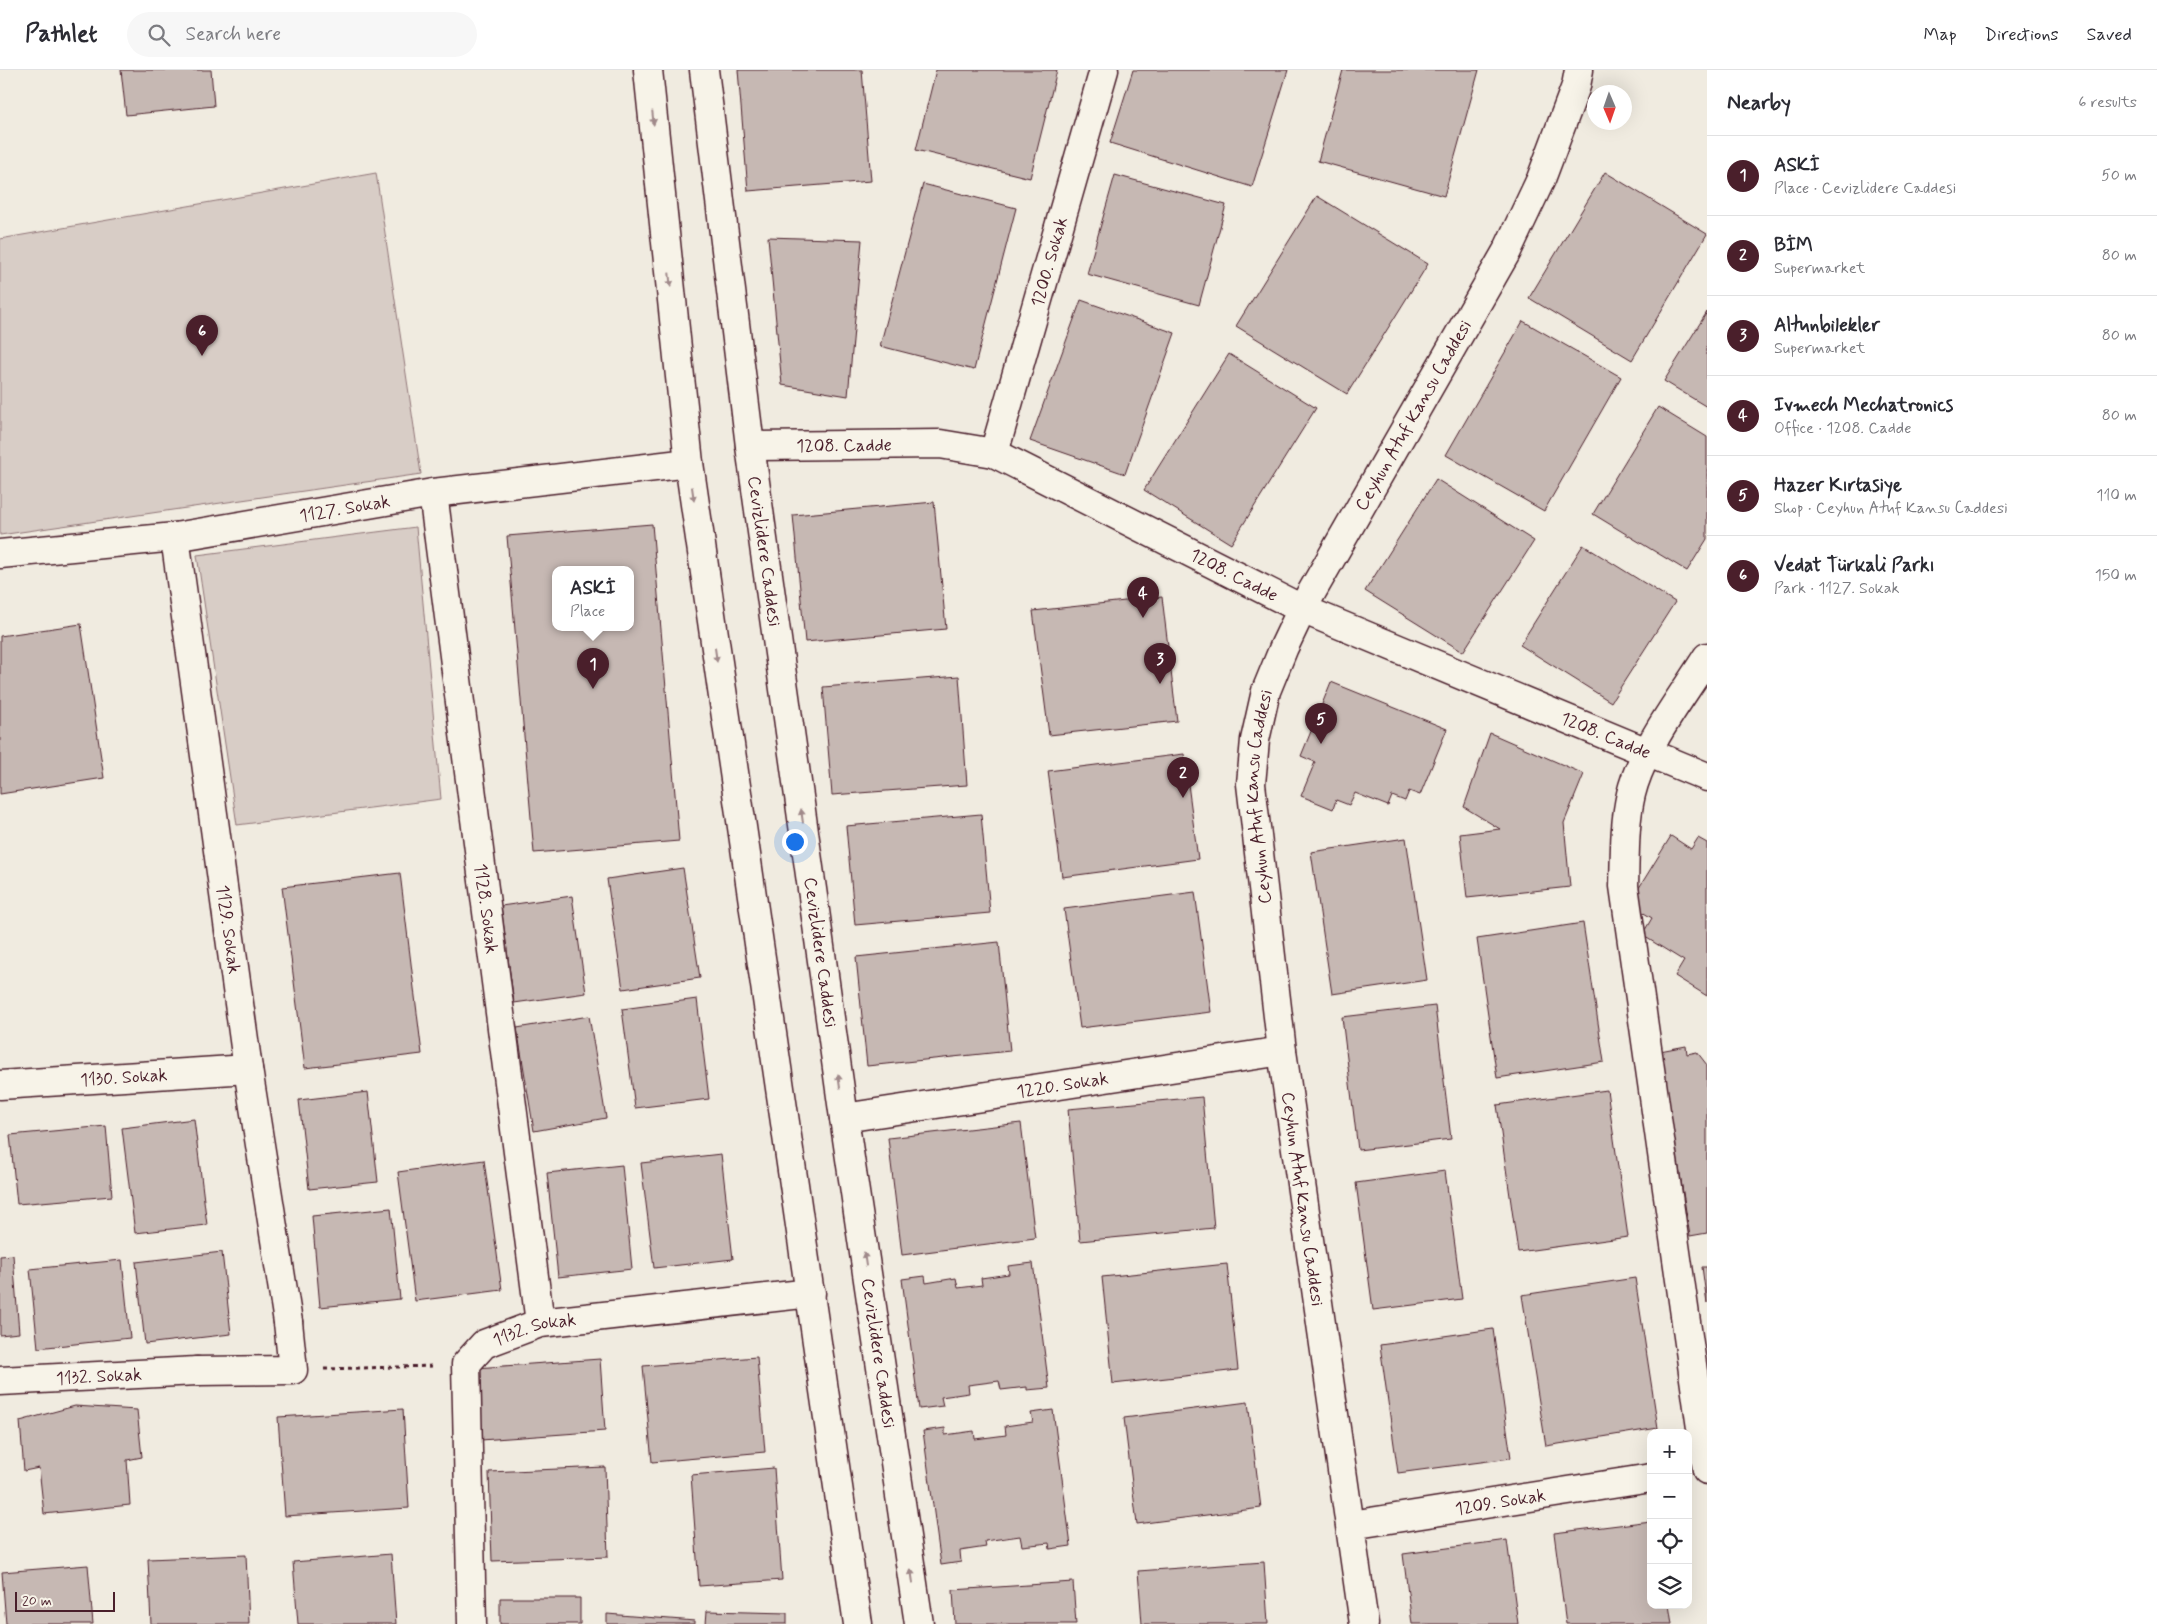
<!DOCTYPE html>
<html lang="en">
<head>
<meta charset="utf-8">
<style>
	:root { --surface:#fff; --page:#f7f7f7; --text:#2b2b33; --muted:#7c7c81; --line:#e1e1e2; --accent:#4a1f2b }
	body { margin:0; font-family:Mynerve,sans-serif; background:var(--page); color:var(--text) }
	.controls { position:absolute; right:15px; bottom:15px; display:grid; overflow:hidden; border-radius:10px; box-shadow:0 5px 20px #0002 }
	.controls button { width:45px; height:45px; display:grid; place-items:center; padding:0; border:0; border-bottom:1px solid var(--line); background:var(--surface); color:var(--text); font:25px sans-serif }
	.compass { position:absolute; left:1587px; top:15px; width:45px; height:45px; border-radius:50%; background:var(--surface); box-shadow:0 5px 20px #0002; rotate:178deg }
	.scale { position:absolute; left:15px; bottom:12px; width:100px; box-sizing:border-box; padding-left:5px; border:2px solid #4a1f2b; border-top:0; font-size:14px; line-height:18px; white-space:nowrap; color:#4a1f2b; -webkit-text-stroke:4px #f7f3e8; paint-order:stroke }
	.you { position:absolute; left:794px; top:771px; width:18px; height:18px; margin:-12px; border:4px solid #fff; border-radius:50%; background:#1a73e8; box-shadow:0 0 0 8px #1a73e833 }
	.badge { display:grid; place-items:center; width:32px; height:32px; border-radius:50%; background:var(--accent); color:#fff; font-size:16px; font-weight:700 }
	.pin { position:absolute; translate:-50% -41px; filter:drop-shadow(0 1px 2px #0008) }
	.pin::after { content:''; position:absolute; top:26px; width:18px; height:15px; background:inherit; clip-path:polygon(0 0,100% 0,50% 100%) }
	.popup { position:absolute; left:552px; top:496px; width:82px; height:65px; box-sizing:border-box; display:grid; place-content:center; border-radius:10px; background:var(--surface); filter:drop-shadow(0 1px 4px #0005); font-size:16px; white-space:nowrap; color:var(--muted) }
	.popup b { font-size:19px; color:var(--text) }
	.popup::after { content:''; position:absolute; left:50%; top:100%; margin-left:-10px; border:10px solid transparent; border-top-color:var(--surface) }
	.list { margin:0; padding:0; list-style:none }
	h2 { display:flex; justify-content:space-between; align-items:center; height:65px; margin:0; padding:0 20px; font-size:21px }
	h2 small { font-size:16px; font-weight:400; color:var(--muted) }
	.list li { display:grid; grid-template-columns:32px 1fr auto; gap:15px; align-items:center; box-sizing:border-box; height:80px; padding:0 20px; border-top:1px solid var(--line) }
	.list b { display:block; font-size:19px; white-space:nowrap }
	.list p { margin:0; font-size:16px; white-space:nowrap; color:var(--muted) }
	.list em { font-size:16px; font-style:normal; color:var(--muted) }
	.icon { flex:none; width:28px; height:28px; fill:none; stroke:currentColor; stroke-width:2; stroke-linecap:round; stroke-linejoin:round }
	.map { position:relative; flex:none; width:1707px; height:1554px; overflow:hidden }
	header { display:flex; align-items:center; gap:30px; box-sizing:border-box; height:70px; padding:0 25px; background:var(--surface); border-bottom:1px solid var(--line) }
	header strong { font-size:24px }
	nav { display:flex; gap:28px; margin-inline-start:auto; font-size:18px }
	.search { width:350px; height:45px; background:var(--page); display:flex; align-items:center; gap:12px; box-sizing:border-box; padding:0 18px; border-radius:28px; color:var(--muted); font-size:19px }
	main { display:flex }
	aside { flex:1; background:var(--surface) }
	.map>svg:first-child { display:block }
	.green { fill:#d8cdc6; stroke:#917678 }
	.building { fill:#c6b8b3; stroke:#4a1f2b; fill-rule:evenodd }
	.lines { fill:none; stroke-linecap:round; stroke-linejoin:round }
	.pedestrian-casing { stroke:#4a1f2b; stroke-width:31 }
	.minor-casing { stroke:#4a1f2b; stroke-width:31 }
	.secondary-casing { stroke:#4a1f2b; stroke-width:31 }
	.path { stroke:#4a1f2b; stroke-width:3; stroke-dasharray:4 4; stroke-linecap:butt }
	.pedestrian { stroke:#f7f3e8; stroke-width:28 }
	.minor { stroke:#f7f3e8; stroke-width:28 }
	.secondary { stroke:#f7f3e8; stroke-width:28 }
	.oneway { fill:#a0898a }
	.labels { text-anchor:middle; stroke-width:4; stroke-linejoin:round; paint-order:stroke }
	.street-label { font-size:18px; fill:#4a1f2b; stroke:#f7f3e8 }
</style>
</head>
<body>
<header>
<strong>Pathlet</strong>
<div class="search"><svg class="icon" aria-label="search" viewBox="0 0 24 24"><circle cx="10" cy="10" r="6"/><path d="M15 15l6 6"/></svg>Search here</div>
<nav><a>Map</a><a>Directions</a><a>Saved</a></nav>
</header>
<main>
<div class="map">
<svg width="1707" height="1554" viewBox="0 0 1707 1554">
	<rect width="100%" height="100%" fill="#f0ebe0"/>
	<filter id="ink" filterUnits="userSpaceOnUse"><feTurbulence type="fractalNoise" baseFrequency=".02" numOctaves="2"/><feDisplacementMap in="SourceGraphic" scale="10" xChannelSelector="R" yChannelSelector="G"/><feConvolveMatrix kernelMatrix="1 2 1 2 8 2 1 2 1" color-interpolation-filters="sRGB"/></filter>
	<g filter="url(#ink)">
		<path class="green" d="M 376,103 L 421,404 L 0,465 L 0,169 Z
			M 416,457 L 441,729 L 237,755 L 197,485 Z"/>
		<path class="building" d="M 121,0 L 211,0 L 214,36 L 126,45 Z
			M 738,0 L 862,0 L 871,111 L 748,121 Z
			M 936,0 L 1057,0 L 1030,108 L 916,80 Z
			M 1133,0 L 1288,0 L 1252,117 L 1110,73 Z
			M 1343,0 L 1479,0 L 1444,126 L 1318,91 Z
			M 1605,102 L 1707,164 L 1632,290 L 1529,228 Z
			M 1115,105 L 1226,135 L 1199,235 L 1087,204 Z
			M 923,114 L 1016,138 L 974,300 L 880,276 Z
			M 1317,126 L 1428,194 L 1347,324 L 1236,256 Z
			M 768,167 L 862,170 L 848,326 L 782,315 Z
			M 1081,230 L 1175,263 L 1125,404 L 1030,371 Z
			M 1707,242 L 1707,337 L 1664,311 Z
			M 1523,251 L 1621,307 L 1544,441 L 1446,385 Z
			M 1229,284 L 1316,338 L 1231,474 L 1144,420 Z
			M 1658,337 L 1707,367 L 1707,469 L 1687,501 L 1593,444 Z
			M 1436,409 L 1534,471 L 1463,582 L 1365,521 Z
			M 934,432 L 946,559 L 805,572 L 793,445 Z
			M 652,454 L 679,771 L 534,783 L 507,466 ZM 556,500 L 630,500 L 630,558 L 556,558 Z
			M 1583,475 L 1675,532 L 1611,632 L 1520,575 Z
			M 1162,527 L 1177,651 L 1049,665 L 1033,541 Z
			M 81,554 L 104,708 L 0,724 L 0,566 Z
			M 959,606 L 967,715 L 832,725 L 823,617 Z
			M 1331,612 L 1447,659 L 1420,725 L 1409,721 L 1405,731 L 1392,726 L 1388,736 L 1355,723 L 1349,735 L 1336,730 L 1333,739 L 1301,726 L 1315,692 L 1301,686 Z
			M 1490,663 L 1584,704 L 1564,753 L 1570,817 L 1467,828 L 1460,764 L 1500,759 L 1464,737 Z
			M 1184,684 L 1198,789 L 1062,807 L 1048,701 Z
			M 981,744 L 990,843 L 855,855 L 846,756 Z
			M 1671,766 L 1691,779 L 1698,768 L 1707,773 L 1707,926 L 1675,906 L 1684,891 L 1642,865 L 1652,848 L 1629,834 Z
			M 1406,768 L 1427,910 L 1332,924 L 1311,782 Z
			M 683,798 L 700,908 L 623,919 L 607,809 Z
			M 400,803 L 422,984 L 305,998 L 282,817 Z
			M 1195,822 L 1211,942 L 1080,958 L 1064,839 Z
			M 572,826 L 586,923 L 514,933 L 501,836 Z
			M 1583,853 L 1604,992 L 1497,1008 L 1477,869 Z
			M 999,872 L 1010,981 L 867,996 L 856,887 Z
			M 697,929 L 709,1029 L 635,1038 L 622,939 Z
			M 1435,936 L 1451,1069 L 1358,1080 L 1342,947 Z
			M 589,946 L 606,1048 L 534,1061 L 517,958 Z
			M 1686,976 L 1687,984 L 1697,982 L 1707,995 L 1707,1163 L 1690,1166 L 1660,981 Z
			M 1607,1020 L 1628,1167 L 1518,1182 L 1497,1035 Z
			M 368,1022 L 378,1112 L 309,1119 L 299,1030 Z
			M 1202,1027 L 1214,1158 L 1080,1171 L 1068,1039 Z
			M 194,1049 L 207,1155 L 135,1163 L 122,1058 Z
			M 1021,1053 L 1035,1168 L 902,1185 L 888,1068 Z
			M 106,1056 L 112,1126 L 17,1134 L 10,1065 Z
			M 721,1084 L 733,1189 L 654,1198 L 641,1093 Z
			M 484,1090 L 502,1220 L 415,1231 L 398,1102 Z
			M 622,1095 L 632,1199 L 558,1207 L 547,1103 Z
			M 1445,1101 L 1462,1229 L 1373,1240 L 1356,1113 Z
			M 391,1138 L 400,1229 L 320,1237 L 312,1146 Z
			M 222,1182 L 231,1264 L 145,1274 L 136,1192 Z
			M 13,1185 L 19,1263 L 0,1265 L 0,1186 Z
			M 122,1190 L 130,1268 L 38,1278 L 30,1199 Z
			M 1033,1193 L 1049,1318 L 1027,1320 L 1027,1317 L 1001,1320 L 999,1311 L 968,1315 L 969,1323 L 941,1327 L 943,1336 L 919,1339 L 902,1209 L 925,1206 L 926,1213 L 956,1208 L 958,1218 L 982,1215 L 981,1208 L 1009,1204 L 1008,1196 Z
			M 1227,1194 L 1238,1300 L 1113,1314 L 1102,1207 Z
			M 1702,1197 L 1707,1197 L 1707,1233 Z
			M 1635,1208 L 1658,1358 L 1546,1376 L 1522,1225 Z
			M 1493,1259 L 1511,1388 L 1398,1403 L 1380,1275 Z
			M 757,1287 L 765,1382 L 652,1392 L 643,1296 Z
			M 600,1289 L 605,1361 L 481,1370 L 476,1298 Z
			M 1248,1332 L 1261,1438 L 1137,1454 L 1124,1348 Z
			M 75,1336 L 137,1340 L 142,1387 L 127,1390 L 130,1435 L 44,1444 L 39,1398 L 24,1401 L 20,1351 Z
			M 403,1339 L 409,1438 L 285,1446 L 278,1347 Z
			M 1053,1340 L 1071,1476 L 1050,1479 L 1049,1473 L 1022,1476 L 1020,1466 L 985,1471 L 986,1477 L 960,1481 L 961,1492 L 941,1495 L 923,1361 L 945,1358 L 945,1365 L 974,1361 L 975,1369 L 1006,1365 L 1005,1356 L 1033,1352 L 1031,1343 Z
			M 605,1397 L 608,1487 L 492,1491 L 489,1402 Z
			M 774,1398 L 782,1510 L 699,1516 L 691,1405 Z
			M 1651,1451 L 1651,1535 L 1669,1535 L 1672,1554 L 1566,1554 L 1554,1463 Z
			M 1507,1470 L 1518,1554 L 1412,1554 L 1403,1484 Z
			M 391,1484 L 396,1554 L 298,1554 L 293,1492 Z
			M 246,1485 L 249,1554 L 151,1554 L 148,1489 Z
			M 1264,1492 L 1268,1554 L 1142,1554 L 1138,1501 Z
			M 88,1495 L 93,1554 L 6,1554 L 2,1502 Z
			M 1073,1512 L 1076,1554 L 955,1554 L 953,1520 Z
			M 500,1528 L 580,1528 L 580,1554 L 500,1554 Z
			M 707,1541 L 787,1543 L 787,1554 L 706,1554 Z
			M 607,1544 L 695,1551 L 695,1554 L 607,1554 Z"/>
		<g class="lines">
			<g class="pedestrian-casing">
				<path id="pedestrian" d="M 197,1301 L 293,1300 L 288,1252"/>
			</g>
			<g class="minor-casing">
				<g id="minor">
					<path id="s1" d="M 750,376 L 940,374 L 994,383 L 1302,539 L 1707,707"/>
					<path id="s2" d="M 994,383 L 1104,0"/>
					<path id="s3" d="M 433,423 L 540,1253"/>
					<path id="s4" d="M 175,467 L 248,999 L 288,1252"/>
					<path id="s5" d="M 0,484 L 175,467 L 433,423 L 689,393"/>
					<path d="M 1707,587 C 1682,627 1642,678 1631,724 C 1624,754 1625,786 1624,816 L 1707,1400"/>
					<path id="s6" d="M 0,1015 L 248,999"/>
					<path id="s7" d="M 844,1048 L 1282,981"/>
					<path id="s8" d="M 0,1311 L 197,1301"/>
					<path id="s9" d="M 1351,1455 L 1651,1408"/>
					<path id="s10" d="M 472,1554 L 466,1294 L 484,1274 L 540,1253 L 811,1223"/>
					<path id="s11" d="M 1364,1554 L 1282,981 L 1251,714 L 1255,670 L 1266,621 L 1284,577 L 1302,539 L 1507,181 L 1541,109 L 1576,16 L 1579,0"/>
				</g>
			</g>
			<g class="secondary-casing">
				<g id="secondary">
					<path d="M 648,0 L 689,393 L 858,1554"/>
					<path id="s12" d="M 704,0 L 750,376 L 844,1048 L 919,1554"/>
				</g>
			</g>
			<path class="path" d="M 324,1299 L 435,1296"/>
			<use href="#pedestrian" class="pedestrian"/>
			<use href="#minor" class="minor"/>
			<use href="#secondary" class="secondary"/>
		</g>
		<defs><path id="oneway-solid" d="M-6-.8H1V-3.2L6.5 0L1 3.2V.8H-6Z" transform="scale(1.25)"/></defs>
		<g class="oneway">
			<use href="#oneway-solid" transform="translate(653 48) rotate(84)"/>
			<use href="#oneway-solid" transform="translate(670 210) rotate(84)"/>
			<use href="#oneway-solid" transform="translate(693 424) rotate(82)"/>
			<use href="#oneway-solid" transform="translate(716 585) rotate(82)"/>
			<use href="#oneway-solid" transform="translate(802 746) rotate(-98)"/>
			<use href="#oneway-solid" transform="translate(839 1011) rotate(-98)"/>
			<use href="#oneway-solid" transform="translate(865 1189) rotate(-98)"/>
			<use href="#oneway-solid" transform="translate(912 1506) rotate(-98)"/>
		</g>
	</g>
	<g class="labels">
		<g class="street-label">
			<text dy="6" stroke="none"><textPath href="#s2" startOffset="199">1200. Sokak</textPath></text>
			<text dy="6" stroke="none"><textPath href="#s11" startOffset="1255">Ceyhun Atuf Kansu Caddesi</textPath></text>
			<text dy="6" stroke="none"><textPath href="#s1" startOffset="94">1208. Cadde</textPath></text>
			<text dy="6" stroke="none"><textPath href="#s5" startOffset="348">1127. Sokak</textPath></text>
			<text dy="6" stroke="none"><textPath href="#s12" startOffset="485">Cevizlidere Caddesi</textPath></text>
			<text dy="6" stroke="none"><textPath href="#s1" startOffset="514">1208. Cadde</textPath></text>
			<text dy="6" stroke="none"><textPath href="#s1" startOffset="919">1208. Cadde</textPath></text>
			<text dy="6" stroke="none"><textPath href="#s11" startOffset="835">Ceyhun Atuf Kansu Caddesi</textPath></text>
			<text dy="6" stroke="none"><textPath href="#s3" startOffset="419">1128. Sokak</textPath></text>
			<text dy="6" stroke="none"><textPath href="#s4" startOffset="396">1129. Sokak</textPath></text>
			<text dy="6" stroke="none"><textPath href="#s12" startOffset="890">Cevizlidere Caddesi</textPath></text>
			<text dy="6" stroke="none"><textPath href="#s6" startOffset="124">1130. Sokak</textPath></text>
			<text dy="6" stroke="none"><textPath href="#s7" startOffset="221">1220. Sokak</textPath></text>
			<text transform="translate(1303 1129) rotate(82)" y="6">Ceyhun Atuf Kansu Caddesi</text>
			<text dy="6" stroke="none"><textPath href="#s10" startOffset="340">1132. Sokak</textPath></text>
			<text dy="6" stroke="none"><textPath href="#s12" startOffset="1295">Cevizlidere Caddesi</textPath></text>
			<text dy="6" stroke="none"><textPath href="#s8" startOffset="99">1132. Sokak</textPath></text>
			<text dy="6" stroke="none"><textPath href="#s9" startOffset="151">1209. Sokak</textPath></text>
		</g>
	</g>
</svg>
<div class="controls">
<button>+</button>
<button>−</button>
<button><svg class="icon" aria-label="locate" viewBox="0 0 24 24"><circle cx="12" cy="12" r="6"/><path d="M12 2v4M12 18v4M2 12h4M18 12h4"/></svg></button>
<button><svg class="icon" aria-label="layers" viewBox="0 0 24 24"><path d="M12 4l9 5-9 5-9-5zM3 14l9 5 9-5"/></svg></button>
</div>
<svg class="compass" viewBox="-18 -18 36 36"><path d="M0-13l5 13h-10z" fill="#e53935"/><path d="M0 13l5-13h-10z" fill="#7c7c81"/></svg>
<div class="scale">20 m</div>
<div class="you"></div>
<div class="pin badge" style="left:593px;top:619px">1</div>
<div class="popup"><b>ASKİ</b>Place</div>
<div class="pin badge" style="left:1183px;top:728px">2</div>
<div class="pin badge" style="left:1160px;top:614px">3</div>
<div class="pin badge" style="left:1143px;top:548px">4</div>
<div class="pin badge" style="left:1321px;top:674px">5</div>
<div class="pin badge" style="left:202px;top:286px">6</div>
</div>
<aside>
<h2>Nearby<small>6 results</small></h2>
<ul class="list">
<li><span class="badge">1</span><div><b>ASKİ</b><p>Place · Cevizlidere Caddesi</p></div><em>50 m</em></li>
<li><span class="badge">2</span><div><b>BİM</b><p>Supermarket</p></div><em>80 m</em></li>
<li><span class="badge">3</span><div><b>Altunbilekler</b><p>Supermarket</p></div><em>80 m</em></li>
<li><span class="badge">4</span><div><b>Ivmech Mechatronics</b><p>Office · 1208. Cadde</p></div><em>80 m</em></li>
<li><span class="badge">5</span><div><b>Hazer Kırtasiye</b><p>Shop · Ceyhun Atuf Kansu Caddesi</p></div><em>110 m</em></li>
<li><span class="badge">6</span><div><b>Vedat Türkali Parkı</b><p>Park · 1127. Sokak</p></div><em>150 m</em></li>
</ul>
</aside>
</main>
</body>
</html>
